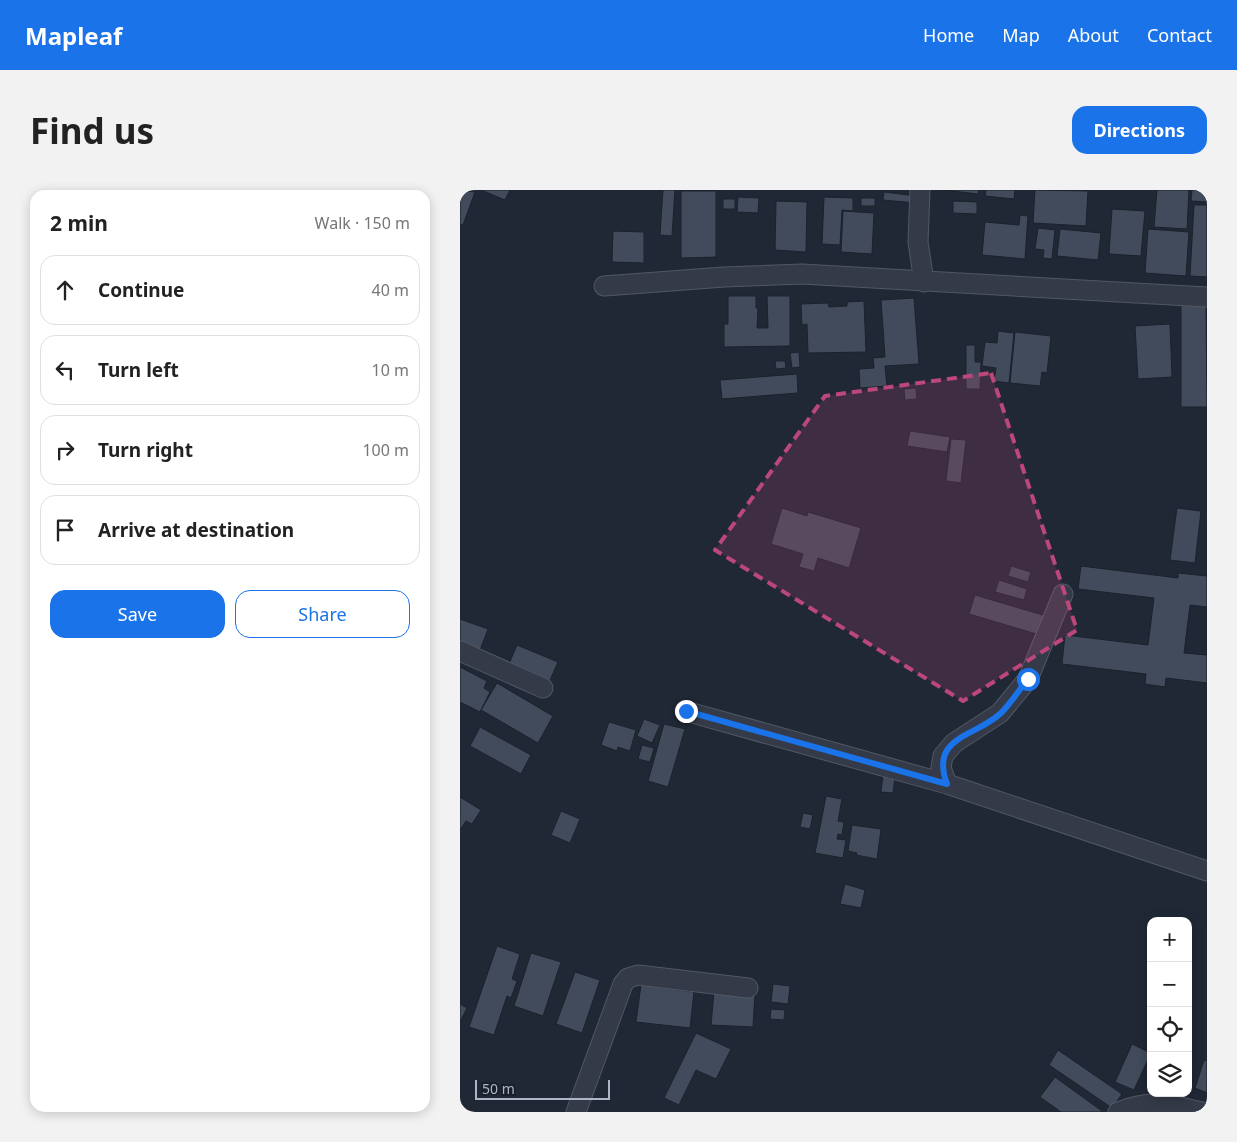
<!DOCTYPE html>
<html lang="en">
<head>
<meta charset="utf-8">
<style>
	:root { --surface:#fff; --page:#f2f2f2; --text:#222; --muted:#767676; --line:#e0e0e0; --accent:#1a73e8 }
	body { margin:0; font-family:"Noto Sans",sans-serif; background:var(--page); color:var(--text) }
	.controls { position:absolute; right:15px; bottom:15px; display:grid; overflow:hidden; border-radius:10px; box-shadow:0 2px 12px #0003 }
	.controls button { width:45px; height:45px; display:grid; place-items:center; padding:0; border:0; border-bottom:1px solid var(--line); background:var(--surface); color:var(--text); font:25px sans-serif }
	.scale { position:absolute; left:15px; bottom:12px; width:135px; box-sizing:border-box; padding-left:5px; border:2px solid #aeb5c4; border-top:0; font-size:14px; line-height:18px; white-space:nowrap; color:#aeb5c4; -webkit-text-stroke:4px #19202b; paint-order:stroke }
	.stop { position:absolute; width:15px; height:15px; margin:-11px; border:4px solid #1a73e8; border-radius:50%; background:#fff }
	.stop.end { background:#1a73e8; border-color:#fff; box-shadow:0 1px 5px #0008 }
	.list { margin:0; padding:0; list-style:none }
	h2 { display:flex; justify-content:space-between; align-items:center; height:65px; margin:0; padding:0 20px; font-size:21px }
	h2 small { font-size:16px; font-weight:400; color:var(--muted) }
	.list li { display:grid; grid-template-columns:32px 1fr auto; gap:15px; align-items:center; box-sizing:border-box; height:70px; margin:0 10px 10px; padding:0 10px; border:1px solid var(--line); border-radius:15px }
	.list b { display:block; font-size:19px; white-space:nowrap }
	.list em { font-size:16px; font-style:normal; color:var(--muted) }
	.actions { display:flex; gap:10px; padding:15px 20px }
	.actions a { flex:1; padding:11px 0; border:1px solid var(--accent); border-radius:15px; text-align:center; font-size:18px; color:var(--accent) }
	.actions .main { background:var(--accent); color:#fff }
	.icon { flex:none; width:28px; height:28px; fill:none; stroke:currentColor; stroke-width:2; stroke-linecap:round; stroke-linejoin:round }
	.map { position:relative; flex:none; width:747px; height:922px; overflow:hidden; border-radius:15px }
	header { display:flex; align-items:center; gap:30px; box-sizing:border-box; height:70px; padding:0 25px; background:var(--accent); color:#fff }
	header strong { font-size:24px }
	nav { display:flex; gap:28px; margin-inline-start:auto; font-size:18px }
	.intro { display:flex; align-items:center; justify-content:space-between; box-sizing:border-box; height:120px; padding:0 30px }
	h1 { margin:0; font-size:35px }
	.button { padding:12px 22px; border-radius:15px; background:var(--accent); color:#fff; font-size:18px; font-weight:700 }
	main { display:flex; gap:30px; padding:0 30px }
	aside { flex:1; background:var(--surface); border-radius:15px; box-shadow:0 2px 12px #0003 }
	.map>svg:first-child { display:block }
	.building { fill:#414b5b; stroke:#1b222d }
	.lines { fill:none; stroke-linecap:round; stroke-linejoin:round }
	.street-casing { stroke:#515865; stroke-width:21 }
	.street { stroke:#343a47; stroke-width:19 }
	.route { stroke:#1a73e8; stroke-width:6 }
	.marked { fill:#bc477a; fill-opacity:0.2; stroke:#bc477a; stroke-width:4; stroke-dasharray:10 6; stroke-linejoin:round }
</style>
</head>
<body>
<header>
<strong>Mapleaf</strong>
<nav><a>Home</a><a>Map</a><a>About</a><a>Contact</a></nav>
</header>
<div class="intro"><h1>Find us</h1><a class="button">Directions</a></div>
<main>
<aside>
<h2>2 min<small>Walk · 150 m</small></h2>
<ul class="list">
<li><svg class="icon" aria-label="ahead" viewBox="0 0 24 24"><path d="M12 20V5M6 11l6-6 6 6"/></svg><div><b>Continue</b></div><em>40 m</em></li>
<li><svg class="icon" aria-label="left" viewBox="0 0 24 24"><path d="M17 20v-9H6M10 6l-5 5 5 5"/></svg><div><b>Turn left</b></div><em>10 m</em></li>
<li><svg class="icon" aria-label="right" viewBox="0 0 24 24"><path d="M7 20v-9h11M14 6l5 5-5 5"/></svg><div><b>Turn right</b></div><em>100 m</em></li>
<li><svg class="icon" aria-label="arrive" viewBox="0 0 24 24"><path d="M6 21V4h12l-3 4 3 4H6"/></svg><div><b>Arrive at destination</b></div></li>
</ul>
<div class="actions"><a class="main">Save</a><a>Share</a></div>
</aside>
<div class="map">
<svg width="747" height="922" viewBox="0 0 747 922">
	<rect width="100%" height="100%" fill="#202836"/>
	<path class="building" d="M 0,0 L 15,2 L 3,35 L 0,34 Z
		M 21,0 L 50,0 L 45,10 Z
		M 203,0 L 215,0 L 212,46 L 200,45 Z
		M 484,0 L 519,0 L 518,4 Z
		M 526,0 L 555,0 L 554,9 L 525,6 Z
		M 575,0 L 628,1 L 626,36 L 573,33 Z
		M 697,0 L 729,0 L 727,39 L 694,37 Z
		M 732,0 L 747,0 L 747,12 L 731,11 Z
		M 221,1 L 256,1 L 256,67 L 221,68 Z
		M 424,2 L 457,6 L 456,13 L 423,10 Z
		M 278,7 L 299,8 L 298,23 L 277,22 Z
		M 364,7 L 393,8 L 393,21 L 382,20 L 380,55 L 362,54 Z
		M 401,8 L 415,8 L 415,16 L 401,16 Z
		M 263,9 L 275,9 L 275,19 L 263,19 Z
		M 316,11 L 347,12 L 346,62 L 315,60 Z
		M 493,11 L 517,12 L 517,24 L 493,23 Z
		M 734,15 L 747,15 L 747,87 L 730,86 Z
		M 652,19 L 685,21 L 681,66 L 649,64 Z
		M 383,21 L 414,23 L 412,64 L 381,62 Z
		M 560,25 L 568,26 L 565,69 L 522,65 L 525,32 L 559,35 Z
		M 578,38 L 595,40 L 592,69 L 583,68 L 584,60 L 575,59 Z
		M 600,39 L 641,43 L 638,70 L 597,66 Z
		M 688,39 L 729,42 L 726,86 L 685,83 Z
		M 153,41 L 184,42 L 184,73 L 152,72 Z
		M 268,106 L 296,106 L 296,118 L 298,118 L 297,138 L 308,138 L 307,106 L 330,106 L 330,156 L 264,157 L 264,134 L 268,134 Z
		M 454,108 L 459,174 L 425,176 L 427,196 L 400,198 L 399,179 L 414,178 L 413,168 L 425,167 L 421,110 Z
		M 404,111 L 406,162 L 348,163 L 347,134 L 342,135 L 341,114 L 368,113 L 369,117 L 387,116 L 387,112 Z
		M 721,115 L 746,115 L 747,217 L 721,217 Z
		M 710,134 L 712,187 L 678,189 L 675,136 Z
		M 538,141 L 554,143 L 549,193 L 534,191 L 536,178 L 522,176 L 525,152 L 537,153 Z
		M 555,142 L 591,146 L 587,183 L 582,182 L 580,196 L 550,193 Z
		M 506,155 L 515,155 L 515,172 L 521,172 L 520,199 L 506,199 Z
		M 339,162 L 340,177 L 332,178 L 330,163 Z
		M 315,171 L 325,171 L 326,178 L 316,179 Z
		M 337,184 L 338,203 L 262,209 L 260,190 Z
		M 456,198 L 457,209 L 445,210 L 444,199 Z
		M 450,241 L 490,247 L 487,262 L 447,256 Z
		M 491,249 L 506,250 L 501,293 L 486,291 Z
		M 322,318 L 347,326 L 348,322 L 401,338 L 389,378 L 358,368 L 354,381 L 339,377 L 343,364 L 311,354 Z
		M 717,318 L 741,321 L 735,373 L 710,370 Z
		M 551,376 L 571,382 L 568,392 L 548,386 Z
		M 621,376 L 718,388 L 718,383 L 747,386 L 747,417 L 730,415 L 724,463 L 747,465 L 747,493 L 706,488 L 705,497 L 685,494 L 686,484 L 602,474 L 605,445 L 688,455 L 694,408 L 618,399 Z
		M 539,390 L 567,399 L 564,410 L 535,402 Z
		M 515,405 L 586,426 L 580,445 L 509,424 Z
		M 0,429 L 28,439 L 19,463 L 0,456 Z
		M 57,455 L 98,472 L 87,497 L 46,481 Z
		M 0,477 L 27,491 L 24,498 L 30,502 L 20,522 L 0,512 Z
		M 37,493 L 93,526 L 78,553 L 21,520 Z
		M 184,529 L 200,535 L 192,553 L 177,546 Z
		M 149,532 L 176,540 L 170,561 L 158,557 L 157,561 L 141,555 Z
		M 204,534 L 225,539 L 208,597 L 188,591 Z
		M 20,537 L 71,565 L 61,584 L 10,556 Z
		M 182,555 L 194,558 L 190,572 L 178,569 Z
		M 423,585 L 435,586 L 433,603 L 421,602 Z
		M 366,606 L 382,609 L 378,631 L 384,632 L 382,645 L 378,644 L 377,649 L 386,650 L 383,668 L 355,663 Z
		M 0,607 L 21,620 L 12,634 L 6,631 L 0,640 Z
		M 101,621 L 120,629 L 110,653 L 91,645 Z
		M 343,623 L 353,625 L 350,639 L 340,637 Z
		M 392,635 L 421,639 L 417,669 L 396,665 L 397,663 L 388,661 Z
		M 385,694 L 405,700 L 401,718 L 380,714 Z
		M 37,756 L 60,764 L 52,789 L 57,791 L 51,808 L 47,806 L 34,845 L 9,837 Z
		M 71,763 L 101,772 L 83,826 L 54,816 Z
		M 115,782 L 140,790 L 122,843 L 96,834 Z
		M 313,794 L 330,796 L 328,814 L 311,812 Z
		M 181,795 L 234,802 L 230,838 L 176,832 Z
		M 254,802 L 295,804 L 293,837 L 251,835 Z
		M 0,814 L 7,818 L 0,832 Z
		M 311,819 L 325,820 L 324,830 L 310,829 Z
		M 236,843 L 271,859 L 256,889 L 236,880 L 219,915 L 204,908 Z
		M 672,854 L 691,863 L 674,900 L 655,892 Z
		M 598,860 L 662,904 L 652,918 L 589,875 Z
		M 744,870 L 747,871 L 747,903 L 735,898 Z
		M 595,887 L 642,921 L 641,922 L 601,922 L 580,907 Z"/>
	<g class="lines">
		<g class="street-casing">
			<path id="street" d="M 460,0 L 458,52 L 464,92
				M 144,96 L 264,87 L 342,84 L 747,107
				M 0,461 L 83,498
				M 225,521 L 487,594 L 747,681
				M 487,594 L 481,578 L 483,566 L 494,553 L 540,523 L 568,489 L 603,404
				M 116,922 L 163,794 L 168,788 L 178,785 L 288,798
				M 658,922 C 690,909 710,914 742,922"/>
		</g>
		<use href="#street" class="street"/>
	</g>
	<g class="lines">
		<path class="route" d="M 226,521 L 487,594 C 469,546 516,547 541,523 C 551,513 559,500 568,489"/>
	</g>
	<path class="marked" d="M 531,183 L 617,440 L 503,511 L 255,360 L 365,206 Z"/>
</svg>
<div class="controls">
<button>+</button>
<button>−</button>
<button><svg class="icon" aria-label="locate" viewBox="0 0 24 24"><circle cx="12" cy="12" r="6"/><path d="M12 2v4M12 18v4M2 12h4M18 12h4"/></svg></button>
<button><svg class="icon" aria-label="layers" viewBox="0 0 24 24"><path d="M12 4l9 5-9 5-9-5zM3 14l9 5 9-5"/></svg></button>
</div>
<div class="scale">50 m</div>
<div class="stop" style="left:568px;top:489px"></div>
<div class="stop end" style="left:226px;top:521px"></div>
</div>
</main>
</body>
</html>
